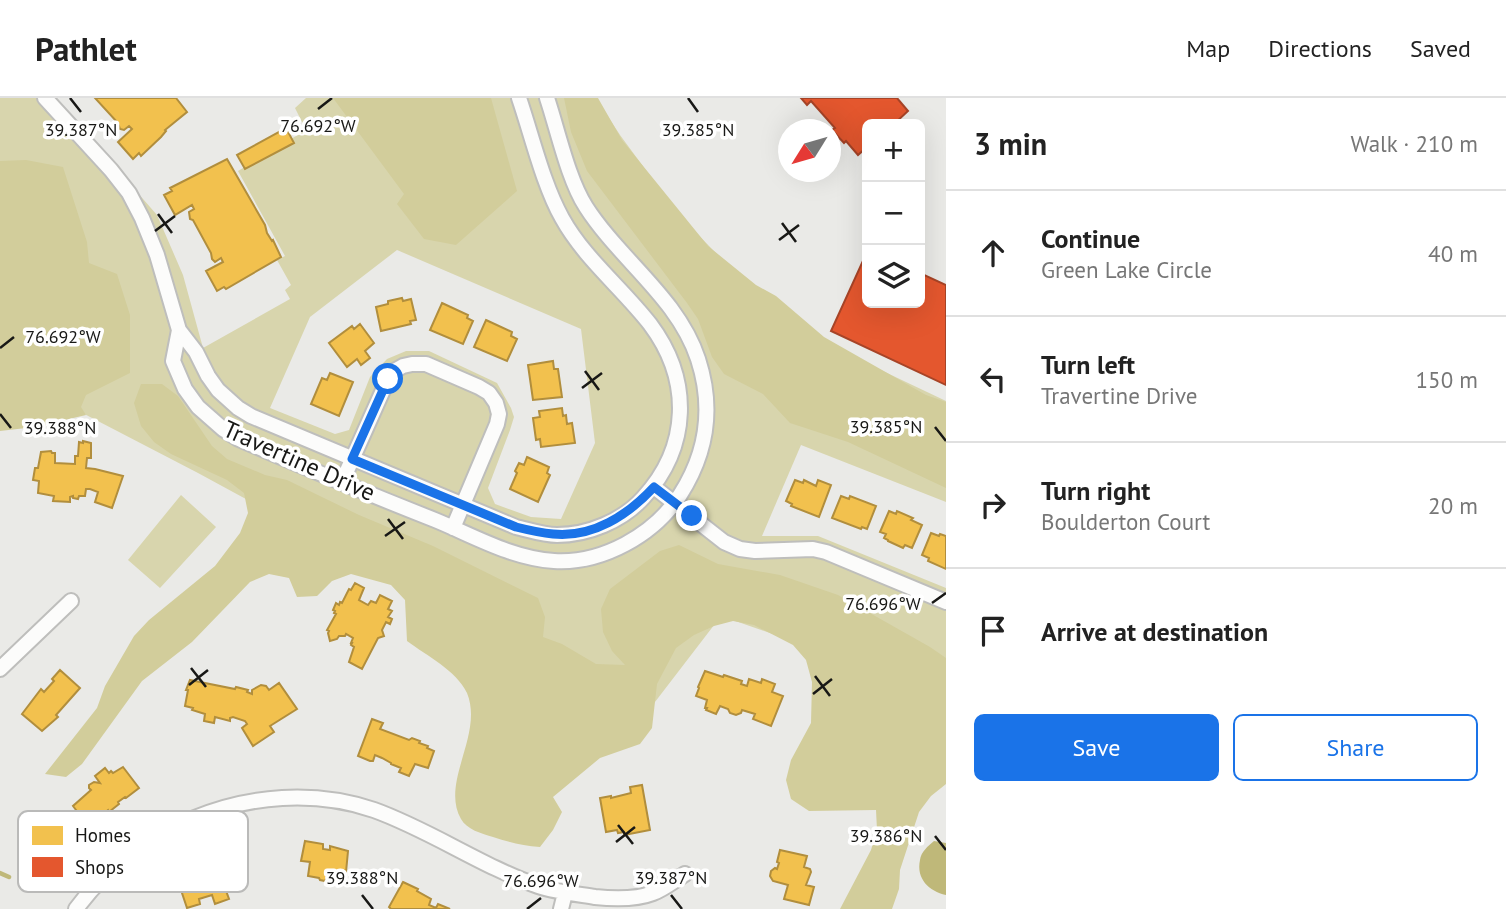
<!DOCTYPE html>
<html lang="en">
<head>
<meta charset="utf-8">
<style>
	:root { --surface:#fff; --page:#f6f6f6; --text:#222; --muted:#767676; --line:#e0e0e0; --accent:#1a73e8 }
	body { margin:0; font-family:"PT Sans",sans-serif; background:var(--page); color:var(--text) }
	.controls { position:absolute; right:21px; top:21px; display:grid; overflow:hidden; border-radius:10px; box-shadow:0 7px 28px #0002 }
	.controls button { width:63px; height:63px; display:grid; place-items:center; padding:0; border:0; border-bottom:2px solid var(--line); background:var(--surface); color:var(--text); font:35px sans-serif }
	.compass { position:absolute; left:778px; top:21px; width:63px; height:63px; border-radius:50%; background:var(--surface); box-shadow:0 7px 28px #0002; rotate:233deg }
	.stop { position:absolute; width:21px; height:21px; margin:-16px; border:5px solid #1a73e8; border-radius:50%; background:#fff }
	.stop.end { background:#1a73e8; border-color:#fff; box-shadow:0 2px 7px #0008 }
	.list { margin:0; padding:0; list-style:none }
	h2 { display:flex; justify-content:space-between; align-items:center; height:91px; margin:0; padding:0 28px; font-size:30px }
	h2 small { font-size:23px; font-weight:400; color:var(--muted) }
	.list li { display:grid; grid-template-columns:46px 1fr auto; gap:21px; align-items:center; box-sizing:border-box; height:126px; padding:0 28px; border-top:2px solid var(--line) }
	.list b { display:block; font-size:26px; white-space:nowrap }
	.list p { margin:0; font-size:23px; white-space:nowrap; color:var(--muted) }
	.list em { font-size:23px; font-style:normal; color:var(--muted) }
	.actions { display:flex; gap:14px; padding:21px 28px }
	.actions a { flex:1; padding:16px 0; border:2px solid var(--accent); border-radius:10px; text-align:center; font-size:24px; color:var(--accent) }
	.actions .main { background:var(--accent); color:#fff }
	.icon { flex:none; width:38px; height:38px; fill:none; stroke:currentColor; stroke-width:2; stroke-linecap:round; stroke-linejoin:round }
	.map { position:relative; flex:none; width:946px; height:811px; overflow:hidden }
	header { display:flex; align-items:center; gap:42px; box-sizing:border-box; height:98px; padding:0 35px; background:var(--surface); border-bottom:2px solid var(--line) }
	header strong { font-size:33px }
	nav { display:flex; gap:38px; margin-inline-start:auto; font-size:24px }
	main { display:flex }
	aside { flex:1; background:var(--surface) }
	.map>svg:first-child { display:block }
	.green { fill:#d8d5ad; fill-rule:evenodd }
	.forest { fill:#d2cd9b }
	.water { fill:#bfb879 }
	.homes { fill:#f2c14e; stroke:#b18e3d; stroke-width:2 }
	.shops { fill:#e4572e; stroke:#a74427; stroke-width:2 }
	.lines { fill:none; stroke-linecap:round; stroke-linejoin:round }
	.stream { stroke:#bfb879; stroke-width:4.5 }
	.minor-casing { stroke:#bebebc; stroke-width:18 }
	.minor { stroke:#fcfcfb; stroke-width:14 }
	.route { stroke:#1a73e8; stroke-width:9 }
	.ticks { fill:none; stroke:#181816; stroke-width:2.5 }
	.labels { text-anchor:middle; stroke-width:7; stroke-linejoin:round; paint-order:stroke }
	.street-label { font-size:24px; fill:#181816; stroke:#fff }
	.key { fill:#fff; stroke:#babab9; stroke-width:2 }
	.key-label { font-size:19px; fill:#181816 }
	.ticks-label { font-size:18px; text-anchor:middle; fill:#181816; stroke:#fff; stroke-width:7; stroke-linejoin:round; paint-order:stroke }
</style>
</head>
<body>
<header>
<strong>Pathlet</strong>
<nav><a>Map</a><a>Directions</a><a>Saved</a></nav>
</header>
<main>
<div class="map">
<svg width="946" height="811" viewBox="0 0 946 811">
	<rect width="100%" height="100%" fill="#eaeae7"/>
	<path class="green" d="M 0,0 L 55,0 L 157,117 L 183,177 L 203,250 L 290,201 L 285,192 L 291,187 L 277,162 L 285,158 L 238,73 L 306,32 L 295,10 L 306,0 L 596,0 L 620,37 L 656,86 L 686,124 L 735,175 L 807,237 L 946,303 L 946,404 L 801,347 L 762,438 L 818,438 L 946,490 L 946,596 L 721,518 L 645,617 L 198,375 L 67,307 L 0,278 ZM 397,152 L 581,231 L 595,345 L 561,421 L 531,419 L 495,406 L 488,390 L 510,332 L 514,319 L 511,310 L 497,285 L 429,253 L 406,253 L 387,261 L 370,279 L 349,332 L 335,336 L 270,310 L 310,219 Z
		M 181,397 L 216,429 L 160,490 L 128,462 Z"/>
	<path class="forest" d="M 333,0 L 491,0 L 517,93 L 456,147 L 424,141 L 397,106 L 404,96 Z
		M 564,0 L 598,0 L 622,42 L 708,148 L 756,187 L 776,198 L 824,239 L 926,297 L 946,304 L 946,390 L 848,344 L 790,325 L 763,296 L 724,276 L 712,259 L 698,221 L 687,205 L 587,73 L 571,34 Z
		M 26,62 L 63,69 L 87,144 L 89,165 L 117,176 L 130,217 L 130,275 L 86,297 L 81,309 L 86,317 L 35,329 L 0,333 L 0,63 Z
		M 141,286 L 162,286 L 178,298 L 212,348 L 227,361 L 265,377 L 287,382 L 359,417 L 433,448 L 538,500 L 545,519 L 543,539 L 562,546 L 596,566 L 625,567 L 612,553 L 603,534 L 601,511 L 610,491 L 660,453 L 679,447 L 718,466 L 780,477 L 838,497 L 930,549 L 946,560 L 946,686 L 931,698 L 919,714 L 900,772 L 899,791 L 892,811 L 840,811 L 871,752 L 877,732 L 876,712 L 809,713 L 791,701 L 786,682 L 791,662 L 811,625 L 812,584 L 806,562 L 793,547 L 754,527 L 733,523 L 714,528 L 694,537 L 676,550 L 657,586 L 652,630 L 640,646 L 600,660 L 553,699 L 562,714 L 553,732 L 540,749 C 523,748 509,744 493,739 C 482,736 466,731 461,721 C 440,684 484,637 467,595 C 456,572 427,558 407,543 L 405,502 L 391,487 L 351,476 L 332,483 L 317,498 L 297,499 L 289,480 L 269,476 L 250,484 L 192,544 L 142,583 L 82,666 L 66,679 L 45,676 L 97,610 L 105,588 L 134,538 L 149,522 L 215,468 L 240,435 L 248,415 L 244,395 L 227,382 L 171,356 L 154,344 L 141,328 L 134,305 Z"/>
	<path class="water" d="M 934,743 L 946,745 L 946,797 C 929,793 916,781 920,762 C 921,754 928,748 934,743 Z"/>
	<path class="homes" d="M 95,0 L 176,0 L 187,14 L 165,32 L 166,33 L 161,39 L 141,58 L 139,55 L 133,61 L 118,44 L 132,31 L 129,28 L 124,32 L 120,31 L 118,25 Z
		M 286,30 L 294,45 L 245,71 L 237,57 Z
		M 227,61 L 265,127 L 267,135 L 272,143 L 273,142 L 281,159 L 226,191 L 224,189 L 217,193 L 206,173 L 223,164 L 221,160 L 215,164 L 212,161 L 211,155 L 193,122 L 190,121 L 189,114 L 194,111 L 192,107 L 175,117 L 164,97 L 172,93 L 170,90 Z
		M 402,200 L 403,203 L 411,201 L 416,222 L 410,223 L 411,226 L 381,233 L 376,209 L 388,206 L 388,203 Z
		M 442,205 L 468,217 L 467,220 L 473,223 L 463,246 L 430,232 Z
		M 486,222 L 512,234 L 511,238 L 517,241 L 507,263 L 474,249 Z
		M 360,226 L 374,245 L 365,253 L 370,260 L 361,267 L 357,261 L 347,269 L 329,245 L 352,228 L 354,231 Z
		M 553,263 L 554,271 L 558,271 L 562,299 L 533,302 L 528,267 Z
		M 330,275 L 353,284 L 339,318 L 311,306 L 322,280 L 327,282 Z
		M 562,310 L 563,318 L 566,317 L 567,326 L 572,325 L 575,345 L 541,349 L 540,341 L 536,342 L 533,320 L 540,319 L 539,313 Z
		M 83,343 L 91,345 L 91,360 L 87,360 L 86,370 L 95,371 L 123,378 L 112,410 L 95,404 L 98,394 L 90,391 L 86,391 L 85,398 L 79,398 L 78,401 L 73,400 L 73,398 L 70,399 L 70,404 L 53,403 L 54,398 L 38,395 L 39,383 L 33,382 L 35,370 L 38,370 L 41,354 L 51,353 L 52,355 L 55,355 L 55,365 L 75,366 L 75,358 L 78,358 L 79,344 L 83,345 Z
		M 527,359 L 549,369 L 547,375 L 550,377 L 538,404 L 510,391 L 517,375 L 515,373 L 519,365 L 524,367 Z
		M 795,382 L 803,385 L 804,382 L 816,388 L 818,382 L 831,387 L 819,419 L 791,408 L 792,406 L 786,403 Z
		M 841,398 L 849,401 L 850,398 L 876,408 L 867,431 L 862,429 L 861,431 L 832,420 Z
		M 889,413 L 896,416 L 897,413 L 913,420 L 911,422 L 922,427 L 912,450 L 905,447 L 903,450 L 888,443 L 888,442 L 884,440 L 886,436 L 880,434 Z
		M 931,435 L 939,438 L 940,436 L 946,438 L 946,471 L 928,463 L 929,460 L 922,457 Z
		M 355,485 L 364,490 L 359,502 L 368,507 L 371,503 L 376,505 L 380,497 L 392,503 L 388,511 L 392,513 L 388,519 L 392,521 L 390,526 L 386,524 L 382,532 L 384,538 L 378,540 L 362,571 L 349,564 L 354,549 L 351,547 L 352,545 L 351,545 L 353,540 L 346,536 L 345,538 L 339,538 L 337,541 L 330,543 L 328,535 L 329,533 L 327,532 L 336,516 L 334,515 L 335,513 L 333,512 L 336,505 L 339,507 L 340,504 L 342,505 L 349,491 L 351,492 Z
		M 60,572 L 80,590 L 56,617 L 58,619 L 42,633 L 22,616 L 41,591 L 44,594 L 54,583 L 52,581 Z
		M 705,573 L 723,579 L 724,577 L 742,583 L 741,586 L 747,588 L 749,581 L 761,585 L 762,581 L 775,586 L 772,594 L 783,598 L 771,628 L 753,621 L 755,616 L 742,612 L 741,615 L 736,617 L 730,615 L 728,611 L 720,608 L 716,616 L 706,612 L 707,610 L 705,610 L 707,602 L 696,598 L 699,590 L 698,589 Z
		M 190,582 L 235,591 L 236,589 L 248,592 L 247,594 L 252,596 L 252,592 L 261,587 L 266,588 L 269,592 L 279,585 L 297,611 L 270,628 L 274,634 L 253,648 L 242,630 L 247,626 L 245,623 L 233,619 L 230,620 L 230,623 L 215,619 L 214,625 L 204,623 L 205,616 L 192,612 L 193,610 L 185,608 L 188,592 L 186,592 Z
		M 372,621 L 383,625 L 380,631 L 409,642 L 412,640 L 420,643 L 419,645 L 428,648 L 427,650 L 434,653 L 428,670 L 415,666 L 409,678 L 399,674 L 401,670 L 391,666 L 391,665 L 382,660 L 375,657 L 373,663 L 370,663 L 358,658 Z
		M 123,669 L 139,690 L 126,700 L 125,699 L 118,704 L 119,706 L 109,714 L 108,712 L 89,729 L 73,708 L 91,692 L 89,690 L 89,687 L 94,684 L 100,685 L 95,678 L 105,670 L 109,675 L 111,673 L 113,675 Z
		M 642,687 L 650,732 L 624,737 L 624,734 L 618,735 L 617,732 L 606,734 L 600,700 L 611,698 L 611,700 L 631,695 L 630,689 Z
		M 305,743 L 323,746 L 323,751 L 330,752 L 330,748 L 348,753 L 346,774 L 345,773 L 343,784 L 326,781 L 325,783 L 320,782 L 319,780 L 308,778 L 310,764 L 301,763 Z
		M 217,751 L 220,759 L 225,758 L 231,775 L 221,779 L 229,801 L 215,806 L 212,797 L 199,801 L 200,806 L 187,810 L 176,777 L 177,775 L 197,770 L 195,766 L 203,763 L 201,757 Z
		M 780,752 L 807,758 L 804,769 L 810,771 L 811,774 L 806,787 L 814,789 L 809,807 L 784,801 L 788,787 L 773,783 L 770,778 L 771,773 L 775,770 L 777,771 L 779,765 L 777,764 Z
		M 403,784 L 418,791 L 417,793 L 431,801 L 429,807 L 436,810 L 438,806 L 450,811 L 391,811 L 389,809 Z"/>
	<path class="shops" d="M 801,0 L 897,0 L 908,13 L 894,26 L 867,26 L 867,49 L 858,57 L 846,43 L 844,45 L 832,32 L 835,30 L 811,3 L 807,7 Z
		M 867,154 L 867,205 L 920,205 L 920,175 L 946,187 L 946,287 L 831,233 Z"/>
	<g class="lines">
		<path class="stream" d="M 0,775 L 9,779"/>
		<g class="minor-casing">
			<path id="minor" d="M 45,0 L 111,72 L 129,95 L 142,120 L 157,157 L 179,232 L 196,254 L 208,278 L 218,292 L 238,310 L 251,318 L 516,429 C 529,432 544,437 557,437 C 588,437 622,423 643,400 C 690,349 692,282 650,226 C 622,190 584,160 562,120 C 543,86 532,38 519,0
				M 179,232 L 173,263 L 185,291 L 198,309 L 223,331 L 239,341 C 304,369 369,396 435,422 C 474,438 511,460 554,463 C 602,466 654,437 680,397 C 707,355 714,310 698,261 C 678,200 620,162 586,109 C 568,81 558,33 547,0
				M 342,384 L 388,281 L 394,273 L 403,268 L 412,266 L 426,266 L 479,289 L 489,295 L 496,305 L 499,316 L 497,326 L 453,430
				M 654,389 L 724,444 L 740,451 L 755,453 L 813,451 L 826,454 L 946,504
				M 0,571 L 71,503
				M 76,811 C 106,770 145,741 192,721 C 249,697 315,692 374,712 C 430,732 481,768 538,788 C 556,794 576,796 595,799 C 614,801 635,802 653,795 C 664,791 675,782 685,776
				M 561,811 L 565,795"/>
		</g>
		<use href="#minor" class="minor"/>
	</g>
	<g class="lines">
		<path class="route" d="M 388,281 L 352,361 L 516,429 C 528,432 541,435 553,436 C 593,440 628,417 654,389 L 692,418"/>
	</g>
	<path class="ticks" d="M 70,0 L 81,14M 688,0 L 698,14M 318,11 L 332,0M 158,116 L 172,135M 782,125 L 796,144M 155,133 L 175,118M 779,142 L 799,127M 0,250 L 14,239M 585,273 L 599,292M 582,290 L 602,275M 0,316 L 11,330M 935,329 L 946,343M 388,421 L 403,441M 385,438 L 405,424M 932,505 L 946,495M 191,570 L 206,589M 815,578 L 830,598M 189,587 L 208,572M 813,596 L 832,581M 618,727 L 633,746M 935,738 L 946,752M 616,744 L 635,729M 362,797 L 373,811M 671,797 L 682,811M 527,811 L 541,800"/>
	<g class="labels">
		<g class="street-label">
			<text transform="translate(299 363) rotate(24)" y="8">Travertine Drive</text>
		</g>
	</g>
	<rect x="18" y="713" width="230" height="81" rx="10" class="key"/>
	<rect x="32" y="728" width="31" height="19" fill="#f2c14e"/>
	<rect x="32" y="759" width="31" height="20" fill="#e4572e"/>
	<g class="key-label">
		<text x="75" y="744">Homes</text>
		<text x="75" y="776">Shops</text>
	</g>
	<g class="ticks-label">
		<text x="318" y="34">76.692°W</text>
		<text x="81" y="38">39.387°N</text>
		<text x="698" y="38">39.385°N</text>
		<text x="63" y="245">76.692°W</text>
		<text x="886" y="335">39.385°N</text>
		<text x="60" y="336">39.388°N</text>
		<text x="883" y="512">76.696°W</text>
		<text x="886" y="744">39.386°N</text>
		<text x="362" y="786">39.388°N</text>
		<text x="671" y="786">39.387°N</text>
		<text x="541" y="789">76.696°W</text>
	</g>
</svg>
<div class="controls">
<button>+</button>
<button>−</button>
<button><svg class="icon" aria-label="layers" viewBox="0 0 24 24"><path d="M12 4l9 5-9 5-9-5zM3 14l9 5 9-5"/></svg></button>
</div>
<svg class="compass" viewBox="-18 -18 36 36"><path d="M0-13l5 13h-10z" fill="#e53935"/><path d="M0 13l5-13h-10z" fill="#767676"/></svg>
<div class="stop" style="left:388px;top:281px"></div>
<div class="stop end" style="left:692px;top:418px"></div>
</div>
<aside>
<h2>3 min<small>Walk · 210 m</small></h2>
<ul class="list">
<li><svg class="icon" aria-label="ahead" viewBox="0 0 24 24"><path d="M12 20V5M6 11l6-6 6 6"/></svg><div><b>Continue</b><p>Green Lake Circle</p></div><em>40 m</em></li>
<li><svg class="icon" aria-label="left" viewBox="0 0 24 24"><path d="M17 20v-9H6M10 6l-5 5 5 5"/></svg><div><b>Turn left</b><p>Travertine Drive</p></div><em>150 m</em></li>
<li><svg class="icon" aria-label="right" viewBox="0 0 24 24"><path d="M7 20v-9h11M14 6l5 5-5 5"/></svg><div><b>Turn right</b><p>Boulderton Court</p></div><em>20 m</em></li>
<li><svg class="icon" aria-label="arrive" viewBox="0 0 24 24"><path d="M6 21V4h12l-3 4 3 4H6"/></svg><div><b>Arrive at destination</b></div></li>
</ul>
<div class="actions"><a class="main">Save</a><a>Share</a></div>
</aside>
</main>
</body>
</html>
